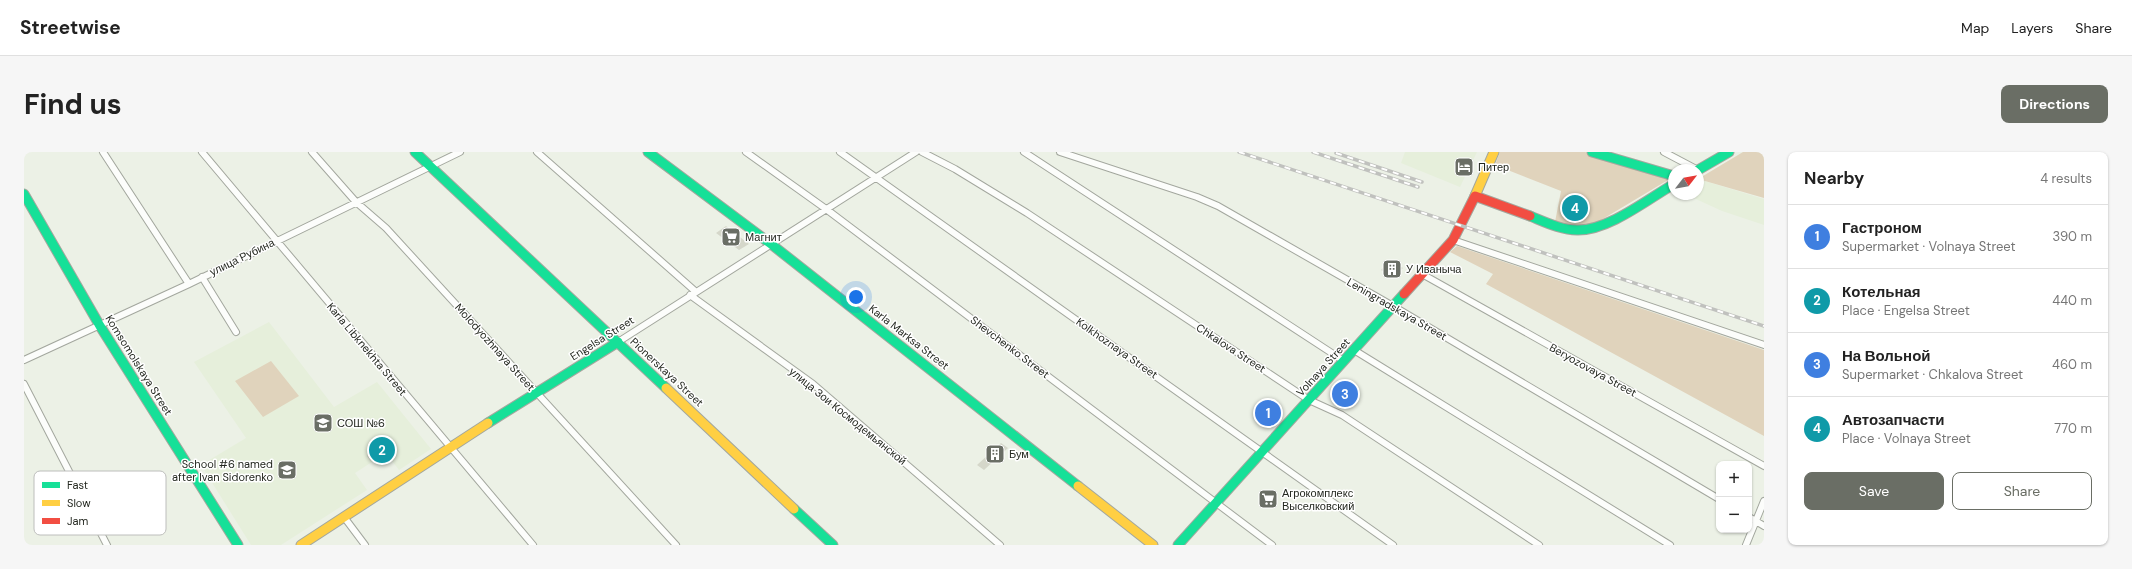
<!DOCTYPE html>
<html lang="en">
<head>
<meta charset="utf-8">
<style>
	:root { --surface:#fff; --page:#f6f6f6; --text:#222; --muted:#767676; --line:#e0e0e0; --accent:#6a6e65 }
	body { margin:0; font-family:"DM Sans",sans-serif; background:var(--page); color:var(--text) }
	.controls { position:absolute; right:12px; bottom:12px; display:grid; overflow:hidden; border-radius:8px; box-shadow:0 1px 3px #0004 }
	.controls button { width:36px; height:36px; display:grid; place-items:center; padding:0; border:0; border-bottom:1px solid var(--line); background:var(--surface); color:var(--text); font:20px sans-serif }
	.compass { position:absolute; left:1644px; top:12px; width:36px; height:36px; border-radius:50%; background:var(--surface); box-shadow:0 1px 3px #0004; rotate:59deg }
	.you { position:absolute; left:832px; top:145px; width:14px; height:14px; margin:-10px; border:3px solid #fff; border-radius:50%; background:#1a73e8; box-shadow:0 0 0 6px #1a73e833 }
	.badge { display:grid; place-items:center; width:26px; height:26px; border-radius:50%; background:var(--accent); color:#fff; font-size:13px; font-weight:700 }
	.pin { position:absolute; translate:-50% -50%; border:2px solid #fff; box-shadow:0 1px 4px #0006 }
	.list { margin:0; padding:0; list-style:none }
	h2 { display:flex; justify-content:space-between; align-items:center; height:52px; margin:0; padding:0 16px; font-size:17px }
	h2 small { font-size:13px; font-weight:400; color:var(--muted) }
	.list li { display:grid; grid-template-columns:26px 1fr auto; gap:12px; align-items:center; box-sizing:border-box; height:64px; padding:0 16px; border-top:1px solid var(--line) }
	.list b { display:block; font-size:15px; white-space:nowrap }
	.list p { margin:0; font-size:13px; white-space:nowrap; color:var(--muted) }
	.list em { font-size:13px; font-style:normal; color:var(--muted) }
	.actions { display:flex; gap:8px; padding:12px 16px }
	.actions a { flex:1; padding:9px 0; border:1px solid var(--accent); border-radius:8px; text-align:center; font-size:14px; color:var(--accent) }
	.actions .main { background:var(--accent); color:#fff }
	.map { position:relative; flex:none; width:1740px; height:393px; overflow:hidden; border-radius:8px }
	header { display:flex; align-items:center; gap:24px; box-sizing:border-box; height:56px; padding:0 20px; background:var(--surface); border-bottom:1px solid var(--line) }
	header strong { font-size:19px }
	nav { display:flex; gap:22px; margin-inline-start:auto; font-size:14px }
	.intro { display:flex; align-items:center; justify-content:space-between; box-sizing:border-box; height:96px; padding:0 24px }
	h1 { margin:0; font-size:28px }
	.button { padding:10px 18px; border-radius:8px; background:var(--accent); color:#fff; font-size:14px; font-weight:700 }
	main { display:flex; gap:24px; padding:0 24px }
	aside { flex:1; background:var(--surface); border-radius:8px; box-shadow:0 1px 3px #0004 }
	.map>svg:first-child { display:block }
	.built { fill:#e6efdb }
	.green { fill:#e0d3bc }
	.building { fill:#d5d7ca }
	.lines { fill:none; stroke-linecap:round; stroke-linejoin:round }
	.street-casing { stroke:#a3a79e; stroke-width:8 }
	.fast-casing { stroke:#a3a79e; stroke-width:11 }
	.slow-casing { stroke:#a3a79e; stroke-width:11 }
	.jam-casing { stroke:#a3a79e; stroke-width:11 }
	.street { stroke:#fcfdfb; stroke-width:6 }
	.fast { stroke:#16e098; stroke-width:9 }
	.slow { stroke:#ffcf43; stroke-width:9 }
	.jam { stroke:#f24e42; stroke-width:9 }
	.rail-casing { stroke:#c0c1be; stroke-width:3.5 }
	.rail { stroke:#fff; stroke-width:2; stroke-dasharray:6; stroke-linecap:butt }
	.labels { text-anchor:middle; stroke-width:3; stroke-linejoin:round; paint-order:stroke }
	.poi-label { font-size:11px; fill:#242820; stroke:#fff; text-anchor:start }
	.street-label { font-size:11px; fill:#242820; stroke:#fff }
	.key { fill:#fff; stroke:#bdbebc; stroke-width:1 }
	.key-label { font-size:11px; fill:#242820 }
</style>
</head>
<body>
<header>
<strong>Streetwise</strong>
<nav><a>Map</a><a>Layers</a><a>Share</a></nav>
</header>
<div class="intro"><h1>Find us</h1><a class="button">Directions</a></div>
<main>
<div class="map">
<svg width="1740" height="393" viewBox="0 0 1740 393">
	<rect width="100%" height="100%" fill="#ecf1e6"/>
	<path class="built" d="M 1381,0 L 1453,0 L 1436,35 L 1377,11 Z
		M 1674,27 L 1740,47 L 1740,73 L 1698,59 L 1661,42 L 1674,42 Z
		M 245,170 L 310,255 L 353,230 L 407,297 L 375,318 L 362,301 L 331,321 L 343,338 L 257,393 L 227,393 L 177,313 L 222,286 L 170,210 Z"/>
	<path class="green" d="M 1476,0 L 1561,0 L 1638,23 L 1644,28 L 1572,71 L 1557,77 L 1531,70 L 1537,39 L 1471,13 Z
		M 1719,0 L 1740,0 L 1740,46 L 1674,27 Z
		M 1433,94 L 1740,198 L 1740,284 L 1462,132 L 1469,122 L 1426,100 Z
		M 247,209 L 275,244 L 239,265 L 211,229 Z"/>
	<path class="building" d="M 702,74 L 721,89 L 725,92 L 715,98 L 692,81 Z
		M 1366,108 L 1379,116 L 1372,123 L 1370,122 L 1368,124 L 1357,118 Z
		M 1313,233 L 1333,247 L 1329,251 L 1309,238 Z
		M 1241,255 L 1251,262 L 1246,267 L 1236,260 Z
		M 369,288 L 372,293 L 347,309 L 343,304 Z
		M 977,291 L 984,296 L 960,318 L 953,313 Z"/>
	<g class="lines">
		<g class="street-casing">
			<path id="street" d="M 79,0 L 165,132
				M 178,0 L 509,393
				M 288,0 L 332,50 L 362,76 L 652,393
				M 513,0 L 671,139
				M 722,0 L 802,57 L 1248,393
				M 816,0 L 1369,393
				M 898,0 L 931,17 L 1003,61 L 1285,248 L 1318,263 L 1515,393
				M 1000,0 L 1320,209
				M 1036,0 L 1173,45 L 1194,54 L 1369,154 L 1695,347
				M 1640,0 L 1674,18
				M 1429,88 L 1740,193
				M 1398,122 L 1740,314
				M 178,125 L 212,180
				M 666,143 L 789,232 L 976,393
				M 594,190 L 892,0
				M 1330,198 L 1646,393
				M 0,208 L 165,132 L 436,0
				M 0,232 L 83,393
				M 320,365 L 341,393
				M 1725,365 L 1740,374
				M 1722,393 L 1740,349"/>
		</g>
		<g class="fast-casing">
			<path id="fast" d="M 391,0 L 642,236
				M 624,0 L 747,92 L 1054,334
				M 1568,0 L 1650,24
				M 1674,18 L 1705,0
				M 0,42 L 76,174 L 214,393
				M 1506,64 C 1521,70 1537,78 1553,78 C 1584,79 1624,47 1650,32
				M 464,271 L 594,190
				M 770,357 L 809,393
				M 1154,393 L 1380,142"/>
		</g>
		<g class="slow-casing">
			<path id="slow" d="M 1451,44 L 1470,0
				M 642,236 L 770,357
				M 1054,334 L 1129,393
				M 277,393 L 464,271"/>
		</g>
		<g class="jam-casing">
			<path id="jam" d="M 1380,142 L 1429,88 L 1451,44 L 1506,64"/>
		</g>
		<use href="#street" class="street"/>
		<use href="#fast" class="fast"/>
		<use href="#slow" class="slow"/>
		<use href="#jam" class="jam"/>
		<g class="rail-casing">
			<path id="rail" d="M 1215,0 L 1740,174
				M 1289,0 L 1394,35
				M 1312,1 L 1398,30"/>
		</g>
		<use href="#rail" class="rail"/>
	</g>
	<defs>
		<g id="hotel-square" transform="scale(1)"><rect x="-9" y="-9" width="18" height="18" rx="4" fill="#6a6e65" stroke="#fff"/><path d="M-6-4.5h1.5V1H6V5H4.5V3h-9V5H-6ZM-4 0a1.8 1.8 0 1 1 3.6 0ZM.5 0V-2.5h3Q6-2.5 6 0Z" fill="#fff"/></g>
		<g id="supermarket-square" transform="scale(1)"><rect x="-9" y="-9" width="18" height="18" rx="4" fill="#6a6e65" stroke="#fff"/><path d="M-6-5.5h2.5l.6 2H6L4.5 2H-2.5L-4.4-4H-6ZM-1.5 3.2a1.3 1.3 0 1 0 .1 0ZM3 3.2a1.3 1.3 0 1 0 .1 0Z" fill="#fff"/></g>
		<g id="building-square" transform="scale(1)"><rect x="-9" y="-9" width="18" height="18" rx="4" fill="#6a6e65" stroke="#fff"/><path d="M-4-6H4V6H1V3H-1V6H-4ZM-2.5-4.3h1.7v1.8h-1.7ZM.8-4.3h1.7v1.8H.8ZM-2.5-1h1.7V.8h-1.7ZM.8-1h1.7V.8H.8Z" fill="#fff"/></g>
		<g id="school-square" transform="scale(1)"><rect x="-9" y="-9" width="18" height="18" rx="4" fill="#6a6e65" stroke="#fff"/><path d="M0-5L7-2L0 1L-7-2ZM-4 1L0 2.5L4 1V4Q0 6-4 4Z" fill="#fff"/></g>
	</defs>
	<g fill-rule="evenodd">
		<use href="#hotel-square" x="1440" y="15"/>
		<use href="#supermarket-square" x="707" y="85"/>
		<use href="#building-square" x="1368" y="117"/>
		<use href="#school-square" x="299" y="271"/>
		<use href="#building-square" x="971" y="302"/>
		<use href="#school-square" x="263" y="318"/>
		<use href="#supermarket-square" x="1244" y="347"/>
	</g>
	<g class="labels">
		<g class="poi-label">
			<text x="1454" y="19">Питер</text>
			<text x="721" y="89">Магнит</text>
			<text x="1382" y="121">У Иваныча</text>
			<text x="313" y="275">СОШ №6</text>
			<text x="985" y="306">Бум</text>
			<text x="249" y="316" text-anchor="end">School #6 named<tspan x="249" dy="13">after Ivan Sidorenko</tspan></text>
			<text x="1258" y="345">Агрокомплекс<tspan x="1258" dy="13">Выселковский</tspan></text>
		</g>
		<g class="street-label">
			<text transform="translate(218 105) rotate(-26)" y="4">улица Рубина</text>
			<text transform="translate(1373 157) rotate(30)" y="4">Leningradskaya Street</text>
			<text transform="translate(885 185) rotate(38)" y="4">Karla Marksa Street</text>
			<text transform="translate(578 186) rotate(-32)" y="4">Engelsa Street</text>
			<text transform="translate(471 195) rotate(48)" y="4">Molodyozhnaya Street</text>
			<text transform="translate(986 195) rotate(37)" y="4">Shevchenko Street</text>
			<text transform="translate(1093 196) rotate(35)" y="4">Kolkhoznaya Street</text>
			<text transform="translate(1207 196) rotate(33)" y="4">Chkalova Street</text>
			<text transform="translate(343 197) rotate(50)" y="4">Karla Libknekhta Street</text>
			<text transform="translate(115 213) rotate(58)" y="4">Komsomolskaya Street</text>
			<text transform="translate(1299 215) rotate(-48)" y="4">Volnaya Street</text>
			<text transform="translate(1569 218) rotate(29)" y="4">Beryozovaya Street</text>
			<text transform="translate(643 220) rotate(43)" y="4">Pionerskaya Street</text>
			<text transform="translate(824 264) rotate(39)" y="4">улица Зои Космодемьянской</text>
		</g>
	</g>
	<rect x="10" y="319" width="132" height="64" rx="6" class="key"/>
	<rect x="18" y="330" width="18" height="6" fill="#16e098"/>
	<rect x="18" y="348" width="18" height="6" fill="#ffcf43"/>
	<rect x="18" y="366" width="18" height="6" fill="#f24e42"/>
	<g class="key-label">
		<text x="43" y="337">Fast</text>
		<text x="43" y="355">Slow</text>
		<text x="43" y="373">Jam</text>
	</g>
</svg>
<div class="controls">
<button>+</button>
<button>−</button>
</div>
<svg class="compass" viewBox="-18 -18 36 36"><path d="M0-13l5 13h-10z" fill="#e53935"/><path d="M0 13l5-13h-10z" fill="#767676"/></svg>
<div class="you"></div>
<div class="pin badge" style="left:1244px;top:261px;background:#3f7fe0">1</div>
<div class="pin badge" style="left:358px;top:298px;background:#0f9aa8">2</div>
<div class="pin badge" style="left:1321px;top:242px;background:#3f7fe0">3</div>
<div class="pin badge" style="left:1551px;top:56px;background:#0f9aa8">4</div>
</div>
<aside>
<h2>Nearby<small>4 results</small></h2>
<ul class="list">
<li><span class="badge" style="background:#3f7fe0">1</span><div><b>Гастроном</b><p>Supermarket · Volnaya Street</p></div><em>390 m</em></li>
<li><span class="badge" style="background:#0f9aa8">2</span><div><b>Котельная</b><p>Place · Engelsa Street</p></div><em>440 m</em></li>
<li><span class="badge" style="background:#3f7fe0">3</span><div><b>На Вольной</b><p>Supermarket · Chkalova Street</p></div><em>460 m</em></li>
<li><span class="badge" style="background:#0f9aa8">4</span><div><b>Автозапчасти</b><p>Place · Volnaya Street</p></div><em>770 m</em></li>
</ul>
<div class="actions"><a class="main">Save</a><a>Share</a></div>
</aside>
</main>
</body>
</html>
